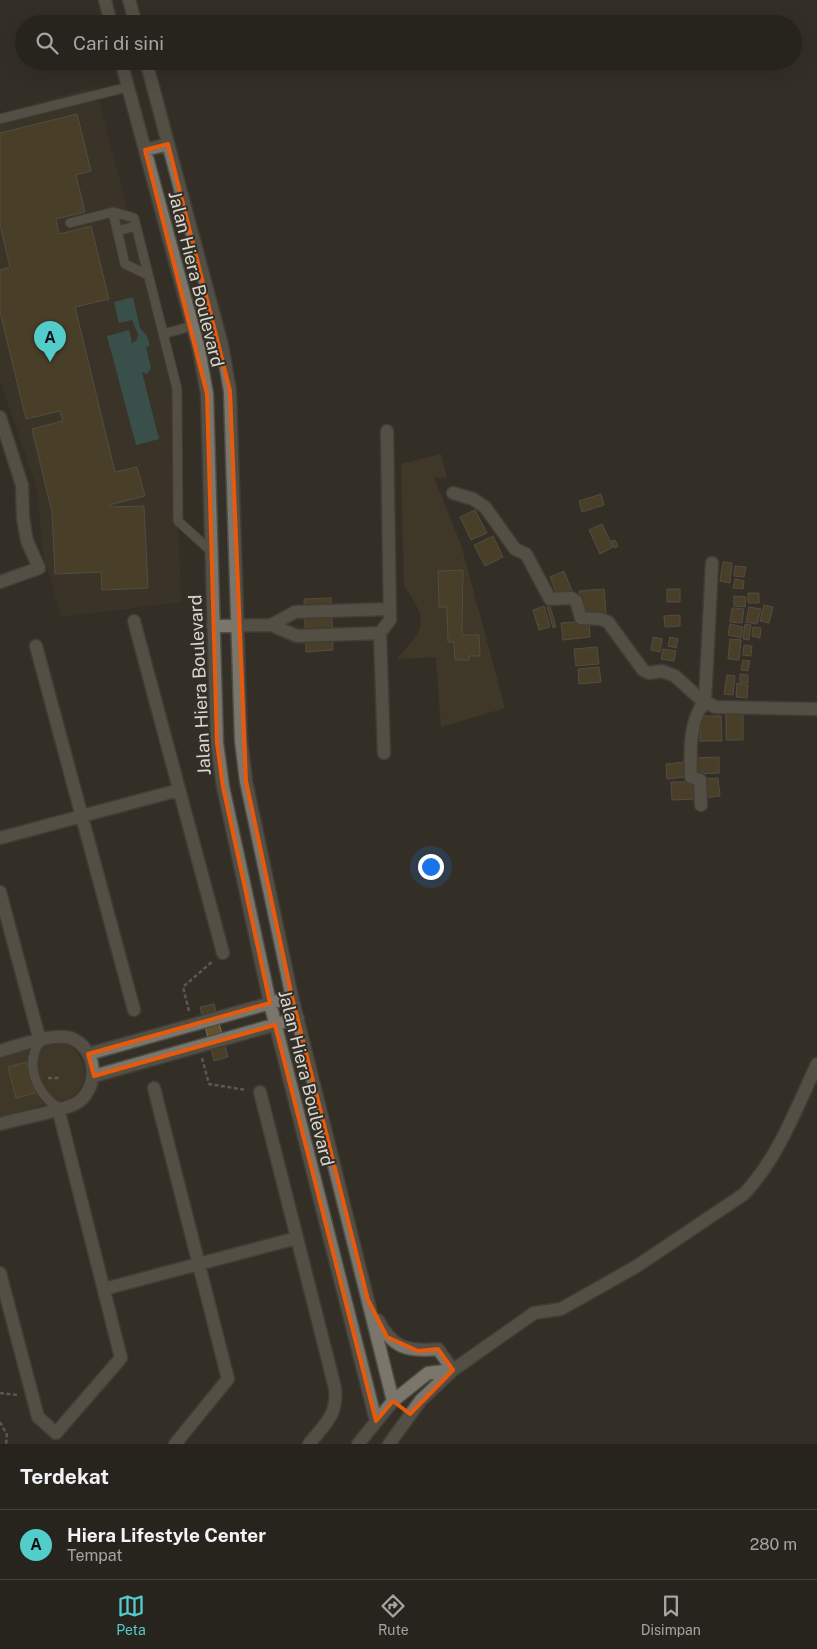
<!DOCTYPE html>
<html lang="id">
<head>
<meta charset="utf-8">
<style>
	:root { --surface:#27241d; --page:#33302a; --text:#f1f3f6; --muted:#a4a4a4; --line:#43413b; --accent:#53cdcb }
	body { margin:0; font-family:"Public Sans",sans-serif; background:var(--page); color:var(--text) }
	.you { position:absolute; left:430px; top:866px; width:18px; height:18px; margin:-12px; border:4px solid #fff; border-radius:50%; background:#1a73e8; box-shadow:0 0 0 8px #1a73e833 }
	.badge { display:grid; place-items:center; width:32px; height:32px; border-radius:50%; background:var(--accent); color:#111; font-size:16px; font-weight:700 }
	.pin { position:absolute; translate:-50% -41px; filter:drop-shadow(0 1px 2px #0008) }
	.pin::after { content:''; position:absolute; top:26px; width:18px; height:15px; background:inherit; clip-path:polygon(0 0,100% 0,50% 100%) }
	.list { margin:0; padding:0; list-style:none }
	h2 { display:flex; justify-content:space-between; align-items:center; height:65px; margin:0; padding:0 20px; font-size:21px }
	h2 small { font-size:16px; font-weight:400; color:var(--muted) }
	.list li { display:grid; grid-template-columns:32px 1fr auto; gap:15px; align-items:center; box-sizing:border-box; height:70px; padding:0 20px; border-top:1px solid var(--line) }
	.list b { display:block; font-size:19px; white-space:nowrap }
	.list p { margin:0; font-size:16px; white-space:nowrap; color:var(--muted) }
	.list em { font-size:16px; font-style:normal; color:var(--muted) }
	.icon { flex:none; width:28px; height:28px; fill:none; stroke:currentColor; stroke-width:2; stroke-linecap:round; stroke-linejoin:round }
	.map { position:relative; flex:none; width:817px; height:1444px; overflow:hidden }
	.search { position:absolute; background:var(--surface); box-shadow:0 5px 20px #0002; left:15px; right:15px; top:15px; height:55px; display:flex; align-items:center; gap:12px; box-sizing:border-box; padding:0 18px; border-radius:28px; color:var(--muted); font-size:19px }
	.sheet { height:135px; background:var(--surface) }
	nav { display:flex; justify-content:space-around; align-items:center; box-sizing:border-box; height:70px; border-top:1px solid var(--line); background:var(--surface); font-size:14px; color:var(--muted) }
	nav a { display:grid; justify-items:center; gap:2px }
	nav .on { color:var(--accent) }
	.map>svg:first-child { display:block }
	.built { fill:#40392b }
	.green { fill:#4d432c }
	.water { fill:#3c7576 }
	.building { fill:#62512a; stroke:#747066 }
	.lines { fill:none; stroke-linecap:round; stroke-linejoin:round }
	.service-casing { stroke:#504d46; stroke-width:11 }
	.minor-casing { stroke:#504d46; stroke-width:15 }
	.path { stroke:#8c8881; stroke-width:2.5; stroke-dasharray:4 2.5; stroke-linecap:butt }
	.service { stroke:#7b766c; stroke-width:9 }
	.minor { stroke:#7b766c; stroke-width:12 }
	.marked { fill:none; stroke:#e8590c; stroke-width:4; stroke-linejoin:round }
	.labels { text-anchor:middle; stroke-width:4; stroke-linejoin:round; paint-order:stroke }
	.street-label { font-size:18px; fill:#dad7d2; stroke:#343027 }
</style>
</head>
<body>
<div class="map">
<svg width="817" height="1444" viewBox="0 0 817 1444">
	<rect width="100%" height="100%" fill="#343027"/>
	<path class="built" d="M 95,87 L 163,344 L 174,398 L 181,602 L 61,617 L 42,548 L 38,492 L 0,379 L 0,113 Z"/>
	<path class="green" d="M 441,454 L 447,478 L 434,477 L 461,545 L 505,708 L 441,727 L 436,657 L 397,659 C 425,628 430,622 404,586 L 401,464 Z
		M 60,1043 L 69,1044 C 87,1060 91,1082 71,1098 L 0,1116 L 0,1057 Z"/>
	<path class="water" d="M 133,297 L 140,328 L 147,336 L 150,346 L 146,347 L 151,368 L 147,374 L 142,372 L 159,439 L 136,445 L 107,336 L 129,330 L 132,343 L 137,340 L 138,334 L 132,320 L 119,323 L 114,302 Z"/>
	<path class="building" d="M 77,114 L 91,171 L 76,175 L 85,212 L 56,219 L 59,234 L 91,226 L 109,299 L 75,307 L 115,472 L 137,467 L 145,496 L 109,505 L 110,507 L 144,506 L 148,588 L 102,590 L 101,572 L 55,574 L 52,512 L 32,429 L 63,421 L 60,411 L 26,419 L 0,312 L 0,270 L 10,267 L 0,225 L 0,133 Z
		M 601,494 L 604,505 L 582,512 L 579,501 Z
		M 475,510 L 487,533 L 471,540 L 460,517 Z
		M 602,524 L 613,547 L 600,554 L 589,530 Z
		M 493,536 L 503,557 L 485,566 L 474,545 Z
		M 615,540 L 618,546 L 615,548 L 611,541 Z
		M 723,562 L 732,563 L 730,583 L 720,581 Z
		M 735,566 L 746,567 L 744,577 L 734,576 Z
		M 463,570 L 462,635 L 479,635 L 480,656 L 469,656 L 469,660 L 455,660 L 454,642 L 448,642 L 447,607 L 439,607 L 438,571 Z
		M 564,571 L 572,591 L 558,597 L 550,577 Z
		M 735,579 L 744,581 L 743,589 L 733,588 Z
		M 604,589 L 606,613 L 581,616 L 579,591 Z
		M 667,589 L 680,589 L 680,602 L 667,602 Z
		M 748,593 L 759,593 L 759,603 L 748,603 Z
		M 734,596 L 746,597 L 745,607 L 734,606 Z
		M 331,598 L 333,650 L 306,652 L 304,599 Z
		M 764,605 L 773,607 L 769,623 L 760,621 Z
		M 544,606 L 550,627 L 539,630 L 533,610 Z
		M 550,606 L 556,627 L 553,628 L 547,607 Z
		M 749,607 L 761,609 L 757,624 L 746,622 Z
		M 732,608 L 744,609 L 742,623 L 730,622 Z
		M 680,615 L 680,626 L 665,627 L 664,616 Z
		M 589,621 L 590,637 L 563,640 L 561,623 Z
		M 730,624 L 743,627 L 741,638 L 728,635 Z
		M 745,624 L 751,625 L 749,640 L 743,639 Z
		M 753,627 L 761,628 L 760,638 L 752,636 Z
		M 653,637 L 662,639 L 660,652 L 651,650 Z
		M 670,637 L 678,639 L 676,648 L 668,646 Z
		M 730,639 L 741,640 L 739,660 L 728,659 Z
		M 744,645 L 752,646 L 751,656 L 743,655 Z
		M 597,647 L 599,664 L 576,666 L 574,649 Z
		M 663,649 L 676,651 L 674,661 L 661,659 Z
		M 743,660 L 750,661 L 748,671 L 741,670 Z
		M 599,667 L 601,682 L 579,684 L 578,669 Z
		M 740,674 L 748,675 L 748,683 L 740,682 Z
		M 727,675 L 735,676 L 733,695 L 724,694 Z
		M 737,683 L 748,685 L 747,698 L 736,697 Z
		M 726,712 L 743,713 L 743,740 L 726,740 Z
		M 700,716 L 721,716 L 722,741 L 700,741 Z
		M 719,757 L 719,773 L 694,774 L 693,758 Z
		M 685,762 L 687,777 L 667,779 L 666,764 Z
		M 718,778 L 720,796 L 706,798 L 704,779 Z
		M 671,782 L 696,782 L 696,799 L 672,800 Z
		M 214,1004 L 228,1057 L 214,1061 L 200,1007 Z
		M 26,1062 L 35,1093 L 16,1098 L 8,1067 Z"/>
	<g class="lines">
		<g class="service-casing">
			<path id="service" d="M 0,119 L 128,87
				M 113,212 L 125,264 L 148,275
				M 70,223 L 113,212 L 134,218 L 177,389 L 178,521 L 212,552
				M 117,231 L 136,226
				M 163,334 L 192,326
				M 40,1041 C 24,1065 36,1092 58,1108"/>
		</g>
		<g class="minor-casing">
			<path id="minor" d="M 105,0 L 111,24
				M 129,0 L 136,24
				M 121,61 L 199,350 L 207,394 L 217,743 L 223,787 L 270,1003 L 376,1421
				M 146,61 L 222,345 L 230,391 L 241,740 L 246,781 L 292,997 L 393,1401
				M 145,150 L 168,144
				M 0,417 L 22,485 L 23,518 L 27,541 L 39,568 L 0,582
				M 453,493 L 473,499 L 485,507 L 515,549 L 526,554 L 550,599 L 571,598 L 576,601 L 581,618 L 601,619 L 608,622 L 643,670 L 649,673 L 662,671 L 675,676 L 698,697 L 715,707 L 817,709
				M 134,621 L 223,953
				M 271,625 L 295,612 L 390,609
				M 213,626 L 271,625 L 297,636 L 380,633
				M 36,646 L 134,1010
				M 384,753 L 380,633 L 390,620 L 387,431
				M 701,805 L 700,780 L 691,777 C 690,752 689,720 705,701 L 712,563
				M 0,838 L 179,790
				M 0,892 L 40,1041
				M 0,1051 C 18,1046 58,1030 75,1040 C 99,1053 98,1092 75,1104 C 58,1112 20,1118 0,1124
				M 88,1054 L 292,997
				M 94,1076 L 298,1018
				M 154,1088 L 228,1379 L 175,1444
				M 260,1092 L 335,1388 C 338,1415 325,1424 309,1444
				M 0,1273 L 38,1417 L 56,1433 L 121,1358 L 58,1108
				M 104,1289 L 297,1238
				M 378,1320 C 392,1348 408,1352 438,1349 L 453,1370
				M 358,1444 L 393,1401 L 428,1373 L 453,1370
				M 389,1444 L 421,1400 L 453,1370 L 534,1313 L 561,1309 L 637,1266 L 744,1194 C 778,1158 796,1109 817,1064"/>
		</g>
		<path class="path" d="M 189,1011 L 183,987 L 213,961
			M 202,1058 L 209,1084 L 246,1090
			M 48,1078 L 60,1078
			M 0,1393 L 18,1395
			M 0,1422 L 7,1435 L 6,1444"/>
		<use href="#service" class="service"/>
		<use href="#minor" class="minor"/>
	</g>
	<path d="M0 0H817V1444H0ZM 168,144 L 230,391 L 246,781 L 292,997 L 368,1300 L 387,1337 L 418,1351 L 438,1349 L 453,1370 L 410,1414 L 393,1401 L 376,1421 L 275,1025 L 94,1076 L 88,1054 L 270,1003 L 223,787 L 217,743 L 207,394 L 145,150 Z" fill="#343027" fill-opacity=".55" fill-rule="evenodd"/>
	<path class="marked" d="M 168,144 L 230,391 L 246,781 L 292,997 L 368,1300 L 387,1337 L 418,1351 L 438,1349 L 453,1370 L 410,1414 L 393,1401 L 376,1421 L 275,1025 L 94,1076 L 88,1054 L 270,1003 L 223,787 L 217,743 L 207,394 L 145,150 Z"/>
	<g class="labels">
		<g class="street-label">
			<text transform="translate(196 279) rotate(76)" y="6">Jalan Hiera Boulevard</text>
			<text transform="translate(200 685) rotate(-93)" y="6">Jalan Hiera Boulevard</text>
			<text transform="translate(306 1078) rotate(76)" y="6">Jalan Hiera Boulevard</text>
		</g>
	</g>
</svg>
<div class="you"></div>
<div class="pin badge" style="left:50px;top:362px">A</div>
<div class="search"><svg class="icon" aria-label="search" viewBox="0 0 24 24"><circle cx="10" cy="10" r="6"/><path d="M15 15l6 6"/></svg>Cari di sini</div>
</div>
<section class="sheet">
<h2>Terdekat<small></small></h2>
<ul class="list">
<li><span class="badge">A</span><div><b>Hiera Lifestyle Center</b><p>Tempat</p></div><em>280 m</em></li>
</ul>
</section>
<nav>
<a class="on"><svg class="icon" aria-label="map" viewBox="0 0 24 24"><path d="M3 6l6-2 6 2 6-2v14l-6 2-6-2-6 2zM9 4v14M15 6v14"/></svg>Peta</a>
<a><svg class="icon" aria-label="directions" viewBox="0 0 24 24"><path d="M12 3l9 9-9 9-9-9zM9 14v-3h6M13 9l2 2-2 2"/></svg>Rute</a>
<a><svg class="icon" aria-label="saved" viewBox="0 0 24 24"><path d="M7 4h10v16l-5-4-5 4z"/></svg>Disimpan</a>
</nav>
</body>
</html>
